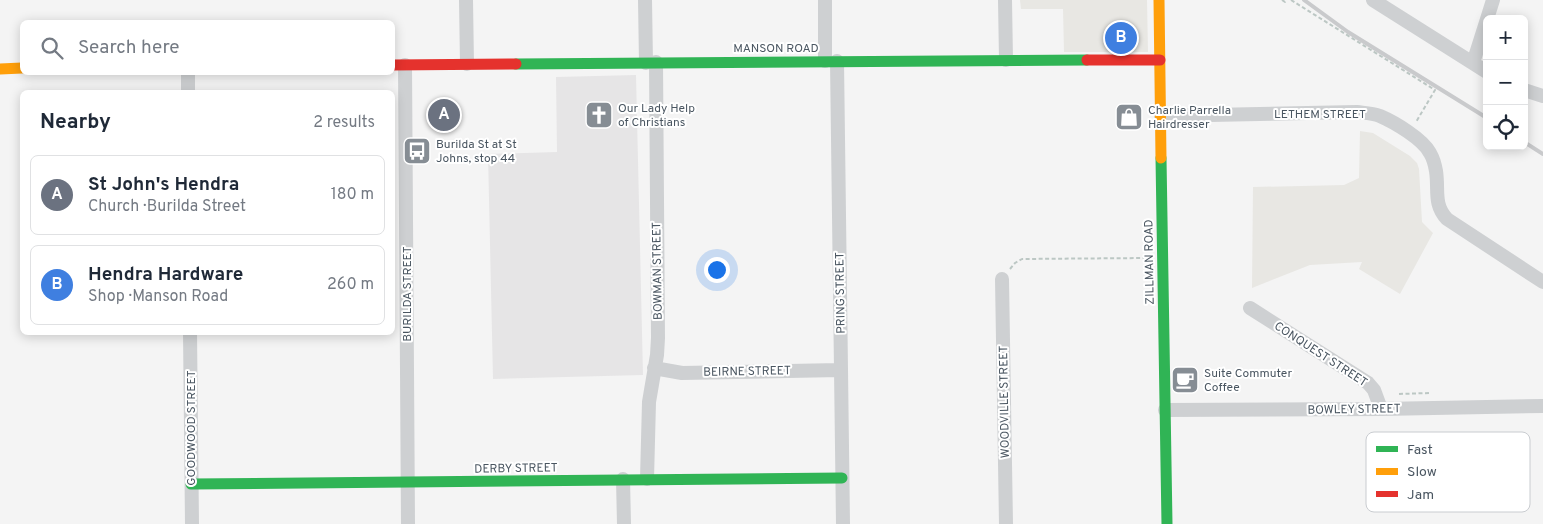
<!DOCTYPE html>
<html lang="en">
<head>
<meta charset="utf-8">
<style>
	:root { --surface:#fff; --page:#f6f6f7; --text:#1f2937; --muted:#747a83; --line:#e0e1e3; --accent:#d93025 }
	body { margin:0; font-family:Overpass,sans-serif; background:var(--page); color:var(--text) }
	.controls { position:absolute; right:15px; top:15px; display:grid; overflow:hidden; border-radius:8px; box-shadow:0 2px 12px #0003 }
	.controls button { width:45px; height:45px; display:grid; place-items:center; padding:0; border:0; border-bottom:1px solid var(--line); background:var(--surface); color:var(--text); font:25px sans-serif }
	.you { position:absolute; left:716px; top:269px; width:18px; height:18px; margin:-12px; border:4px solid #fff; border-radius:50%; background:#1a73e8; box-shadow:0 0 0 8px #1a73e833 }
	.badge { display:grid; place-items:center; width:32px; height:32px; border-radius:50%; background:var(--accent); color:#fff; font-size:16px; font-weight:700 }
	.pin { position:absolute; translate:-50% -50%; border:2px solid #fff; box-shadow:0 1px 5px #0006 }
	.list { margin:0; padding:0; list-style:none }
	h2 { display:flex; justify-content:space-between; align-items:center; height:65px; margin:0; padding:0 20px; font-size:21px }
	h2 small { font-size:16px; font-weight:400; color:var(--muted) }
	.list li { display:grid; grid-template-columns:32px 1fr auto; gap:15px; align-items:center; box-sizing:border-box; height:80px; margin:0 10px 10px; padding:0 10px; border:1px solid var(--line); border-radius:8px }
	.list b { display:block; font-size:19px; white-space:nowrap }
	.list p { margin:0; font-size:16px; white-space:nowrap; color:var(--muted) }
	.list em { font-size:16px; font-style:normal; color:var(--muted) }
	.icon { flex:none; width:28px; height:28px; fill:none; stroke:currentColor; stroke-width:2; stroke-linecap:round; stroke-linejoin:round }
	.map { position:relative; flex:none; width:1543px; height:524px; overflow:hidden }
	.search { position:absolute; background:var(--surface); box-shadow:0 2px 12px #0003; left:20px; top:20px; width:375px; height:55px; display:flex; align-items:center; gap:12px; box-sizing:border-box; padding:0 18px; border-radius:8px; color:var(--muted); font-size:19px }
	.panel { position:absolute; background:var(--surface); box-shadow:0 2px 12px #0003; left:20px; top:90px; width:375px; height:245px; border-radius:8px }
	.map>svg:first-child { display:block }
	.commercial { fill:#e8e7e3 }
	.education { fill:#e6e5e6 }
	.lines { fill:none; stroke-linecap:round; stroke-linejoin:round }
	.path { stroke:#bcc7c4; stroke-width:2; stroke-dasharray:4 2.5; stroke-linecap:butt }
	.street { stroke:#ced0d2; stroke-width:14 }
	.fast { stroke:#30b455; stroke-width:11 }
	.slow { stroke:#ff9f0a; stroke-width:11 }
	.jam { stroke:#e5322d; stroke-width:11 }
	.rail { stroke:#c9cacc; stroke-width:4 }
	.labels { text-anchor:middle; stroke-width:4; stroke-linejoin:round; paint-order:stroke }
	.street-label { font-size:12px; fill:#4a5661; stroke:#fff }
	.poi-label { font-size:12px; fill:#4a5661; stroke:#fff; text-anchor:start }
	.key { fill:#fff; stroke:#c9ccd0; stroke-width:1 }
	.key-label { font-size:14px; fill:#4a5661 }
</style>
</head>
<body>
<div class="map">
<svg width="1543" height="524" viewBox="0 0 1543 524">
	<rect width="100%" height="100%" fill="#f4f4f4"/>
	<path class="commercial" d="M 1020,0 L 1147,0 L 1148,52 L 1064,52 L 1063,9 L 1021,9 Z
		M 1360,131 L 1373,133 L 1410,156 L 1417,163 L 1419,169 L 1422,222 L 1433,233 L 1400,294 L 1359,269 L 1362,262 L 1310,265 L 1252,288 L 1253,187 L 1344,185 L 1359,178 Z"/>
	<path class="education" d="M 636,75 L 643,375 L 493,379 L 488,154 L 557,152 L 556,77 Z"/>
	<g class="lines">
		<path class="path" d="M 1282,0 L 1285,2 L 1287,0
			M 1291,0 L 1435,90 L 1416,122
			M 1010,269 L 1015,263 L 1022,259 L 1146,258
			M 1399,394 L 1429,393"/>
		<path class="street" d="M 466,0 L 467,64
			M 645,0 L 646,63
			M 825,0 L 825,61
			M 1005,0 L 1006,60
			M 1373,0 L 1487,72
			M 1487,19 L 1493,0
			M 837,61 L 843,524
			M 1473,63 L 1487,19
			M 405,65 L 408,524
			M 188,72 L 188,92
			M 1524,90 L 1543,96
			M 1161,116 L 1357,112 C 1365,113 1372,113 1380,116 C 1394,122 1423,139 1430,153 C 1433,158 1435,165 1436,171 C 1439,190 1433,204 1447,219 L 1543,282
			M 1002,279 L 1006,524
			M 1250,308 L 1368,383 L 1374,390 L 1381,409
			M 190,332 L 192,524
			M 654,368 L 682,373 L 840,370
			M 1165,410 L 1381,409 L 1543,406
			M 623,479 L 624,524
			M 647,479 L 649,402 L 657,355 L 658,338 L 656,62"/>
		<path class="fast" d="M 516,64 L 1087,60
			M 1161,158 L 1167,524
			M 191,484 L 842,478"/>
		<path class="slow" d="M 1159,0 L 1161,158
			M 0,69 L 22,68"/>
		<path class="jam" d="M 1087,60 L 1160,60
			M 392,65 L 516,64"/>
		<path class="rail" d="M 1304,0 L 1348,32 L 1487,118
			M 1524,142 L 1543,154"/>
	</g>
	<defs>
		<g id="church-square" transform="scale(1.4375)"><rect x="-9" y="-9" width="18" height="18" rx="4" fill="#868d94" stroke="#fff"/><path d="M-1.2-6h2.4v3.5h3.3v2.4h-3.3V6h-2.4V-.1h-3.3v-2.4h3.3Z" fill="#fff"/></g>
		<g id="shop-square" transform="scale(1.4375)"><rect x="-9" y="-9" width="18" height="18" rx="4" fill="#868d94" stroke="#fff"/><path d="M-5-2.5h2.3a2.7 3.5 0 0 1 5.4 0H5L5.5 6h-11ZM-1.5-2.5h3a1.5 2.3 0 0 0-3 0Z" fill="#fff"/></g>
		<g id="bus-square" transform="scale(1.4375)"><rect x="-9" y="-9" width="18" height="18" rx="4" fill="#868d94" stroke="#fff"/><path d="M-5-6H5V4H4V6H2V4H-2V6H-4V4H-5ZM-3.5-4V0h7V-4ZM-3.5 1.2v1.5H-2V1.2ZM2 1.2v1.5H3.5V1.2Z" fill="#fff"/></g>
		<g id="cafe-square" transform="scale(1.4375)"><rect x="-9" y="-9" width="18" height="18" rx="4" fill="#868d94" stroke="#fff"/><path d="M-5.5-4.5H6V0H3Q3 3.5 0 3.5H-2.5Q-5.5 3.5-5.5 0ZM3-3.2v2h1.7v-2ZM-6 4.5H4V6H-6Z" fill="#fff"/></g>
	</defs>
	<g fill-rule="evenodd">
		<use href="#church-square" x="599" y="115"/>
		<use href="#shop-square" x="1129" y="117"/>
		<use href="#bus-square" x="417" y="151"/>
		<use href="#cafe-square" x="1185" y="380"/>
	</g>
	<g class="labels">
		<g class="street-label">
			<text x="776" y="52">MANSON ROAD</text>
			<text x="1320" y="118">LETHEM STREET</text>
			<text transform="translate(1149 262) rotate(-91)" y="4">ZILLMAN ROAD</text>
			<text transform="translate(657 271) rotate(-91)" y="4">BOWMAN STREET</text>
			<text transform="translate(840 293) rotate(-91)" y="4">PRING STREET</text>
			<text transform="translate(407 294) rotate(-90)" y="4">BURILDA STREET</text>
			<text transform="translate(1321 354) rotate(33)" y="4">CONQUEST STREET</text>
			<text transform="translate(747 371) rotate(-1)" y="4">BEIRNE STREET</text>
			<text transform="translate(1004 402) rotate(-91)" y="4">WOODVILLE STREET</text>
			<text transform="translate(1354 409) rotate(-1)" y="4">BOWLEY STREET</text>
			<text transform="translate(191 428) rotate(-90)" y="4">GOODWOOD STREET</text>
			<text transform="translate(516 468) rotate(-1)" y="4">DERBY STREET</text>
		</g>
		<g class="poi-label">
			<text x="618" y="112">Our Lady Help<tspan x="618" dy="14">of Christians</tspan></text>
			<text x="1148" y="114">Charlie Parrella<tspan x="1148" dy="14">Hairdresser</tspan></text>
			<text x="436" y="148">Burilda St at St<tspan x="436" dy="14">Johns, stop 44</tspan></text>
			<text x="1204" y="377">Suite Commuter<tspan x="1204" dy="14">Coffee</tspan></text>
		</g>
	</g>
	<rect x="1366" y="432" width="164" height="80" rx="8" class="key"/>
	<rect x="1376" y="446" width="22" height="6" fill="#30b455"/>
	<rect x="1376" y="468" width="22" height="7" fill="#ff9f0a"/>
	<rect x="1376" y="491" width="22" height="6" fill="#e5322d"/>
	<g class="key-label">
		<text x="1407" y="454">Fast</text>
		<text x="1407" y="476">Slow</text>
		<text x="1407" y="499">Jam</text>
	</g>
</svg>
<div class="controls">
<button>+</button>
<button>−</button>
<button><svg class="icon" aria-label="locate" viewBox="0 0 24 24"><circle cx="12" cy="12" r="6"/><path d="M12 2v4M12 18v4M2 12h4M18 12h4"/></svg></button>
</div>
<div class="you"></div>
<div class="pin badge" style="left:444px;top:115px;background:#6b7280">A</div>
<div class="pin badge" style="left:1121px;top:38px;background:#3f7fe0">B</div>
<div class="search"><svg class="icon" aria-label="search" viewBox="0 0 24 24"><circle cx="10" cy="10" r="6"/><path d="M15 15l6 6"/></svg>Search here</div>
<section class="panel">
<h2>Nearby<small>2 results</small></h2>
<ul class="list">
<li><span class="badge" style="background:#6b7280">A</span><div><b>St John's Hendra</b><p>Church · Burilda Street</p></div><em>180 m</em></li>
<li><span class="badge" style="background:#3f7fe0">B</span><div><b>Hendra Hardware</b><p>Shop · Manson Road</p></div><em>260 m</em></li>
</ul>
</section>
</div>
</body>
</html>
